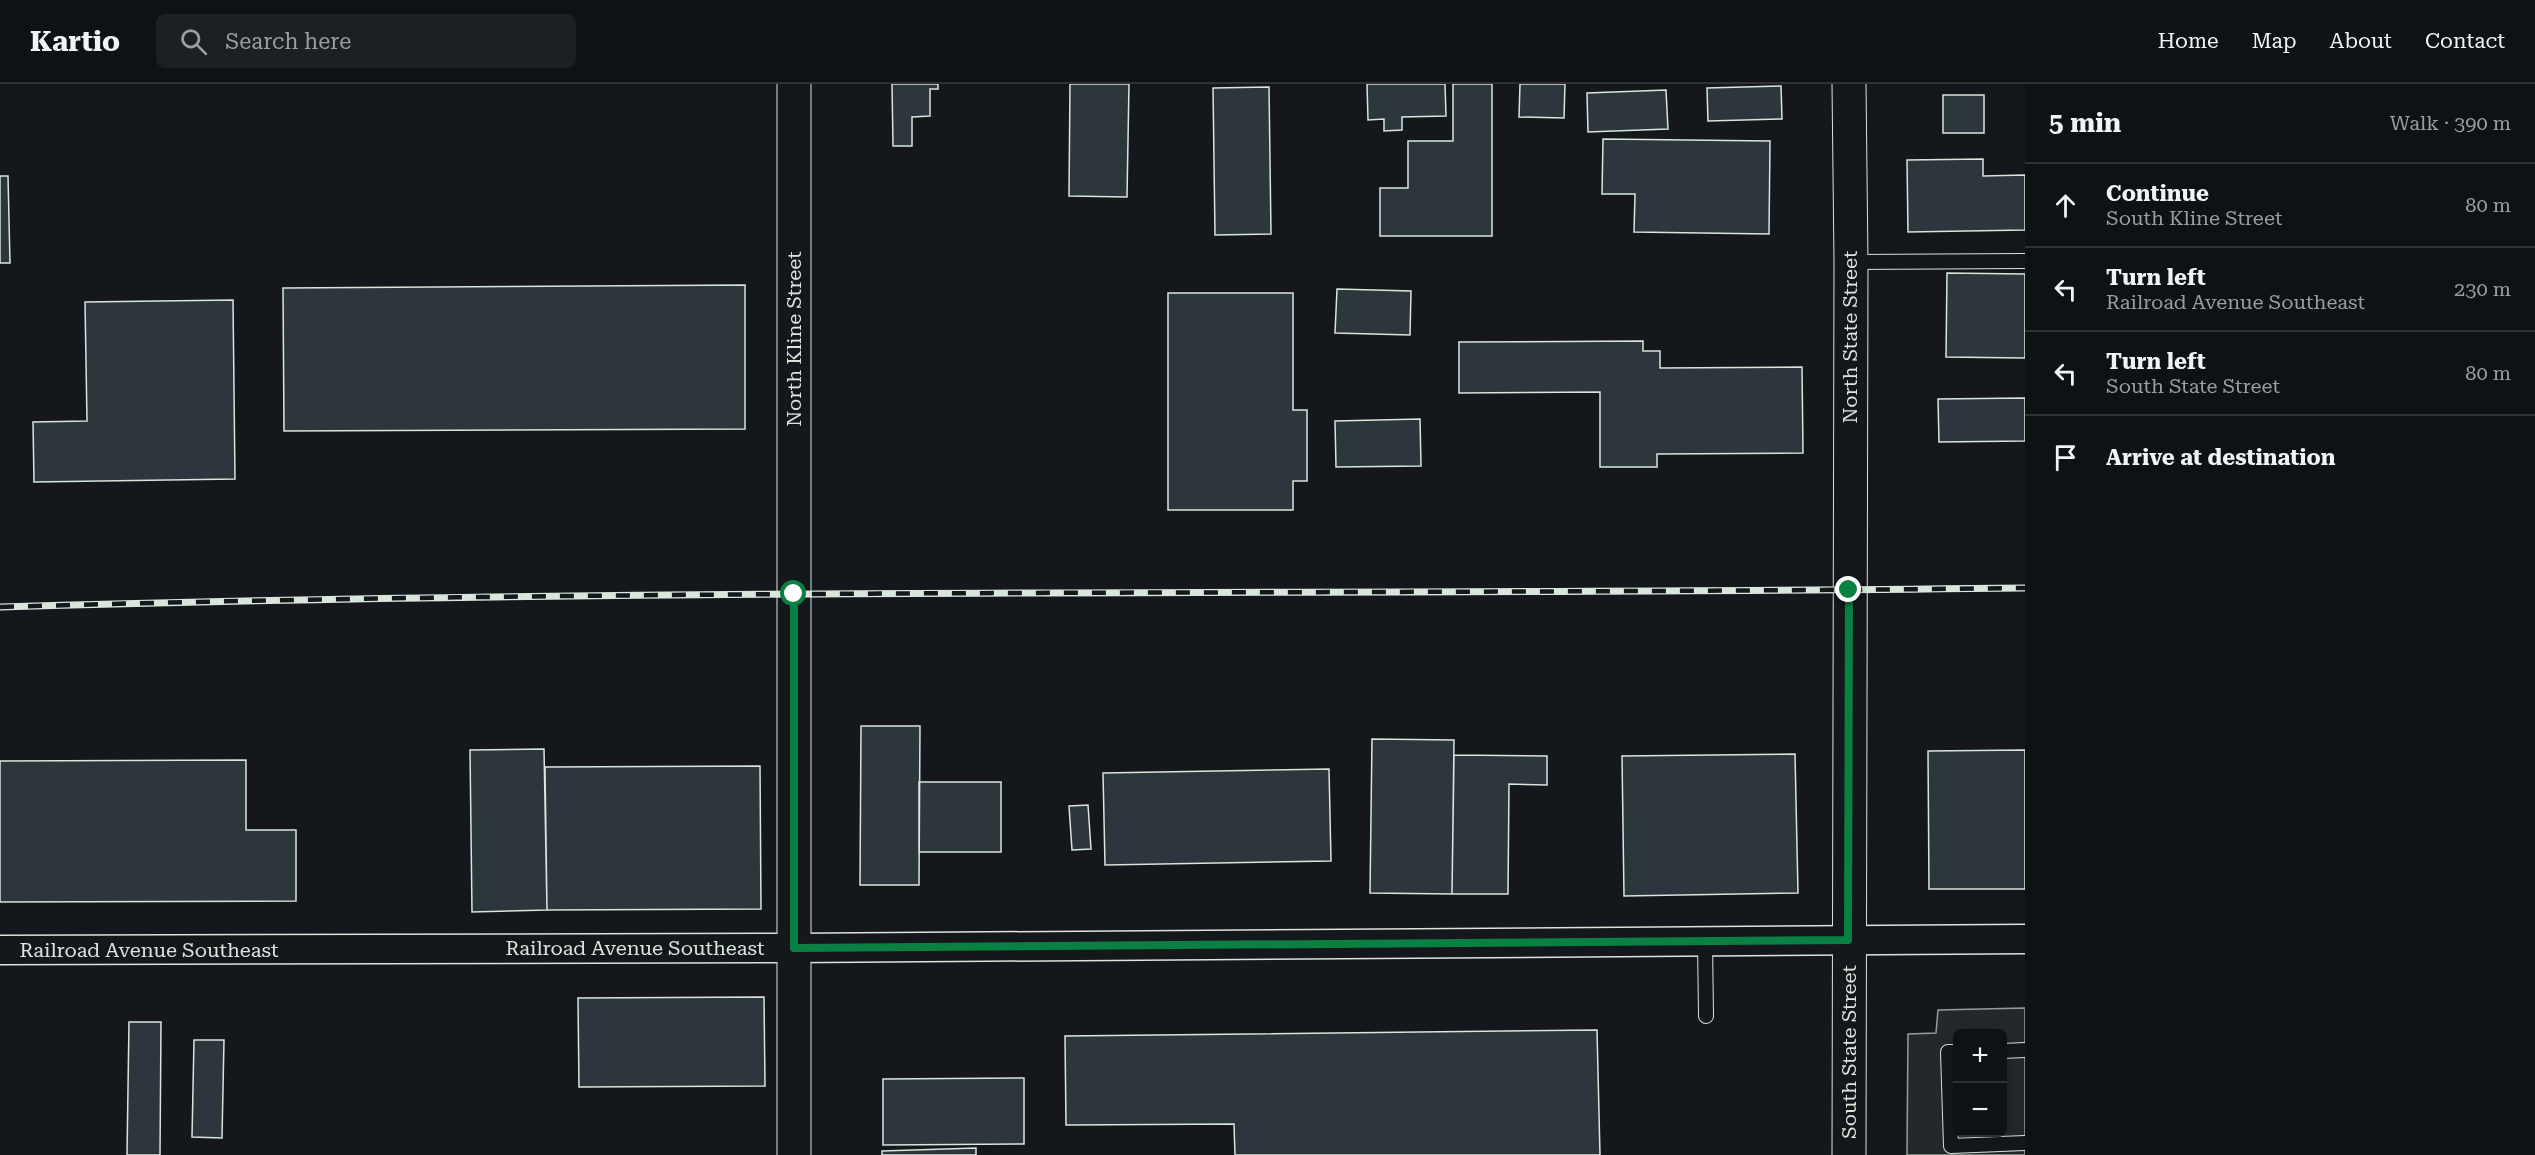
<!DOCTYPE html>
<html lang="en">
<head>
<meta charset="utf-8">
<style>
	:root { --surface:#0f1215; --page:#1d2022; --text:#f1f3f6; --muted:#9b9ea0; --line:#2f3234 }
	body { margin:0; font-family:"Roboto Serif",serif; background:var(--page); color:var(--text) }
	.controls { position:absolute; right:18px; bottom:18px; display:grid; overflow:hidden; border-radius:9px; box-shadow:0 3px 15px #0003 }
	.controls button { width:54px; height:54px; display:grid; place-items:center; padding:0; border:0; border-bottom:2px solid var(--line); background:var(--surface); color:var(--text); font:30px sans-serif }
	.stop { position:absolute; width:18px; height:18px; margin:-14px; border:4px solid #0b8043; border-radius:50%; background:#fff }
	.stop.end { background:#0b8043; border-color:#fff; box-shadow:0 2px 6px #0008 }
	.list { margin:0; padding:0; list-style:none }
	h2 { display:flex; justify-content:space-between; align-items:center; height:78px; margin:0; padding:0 24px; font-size:26px }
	h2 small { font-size:20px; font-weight:400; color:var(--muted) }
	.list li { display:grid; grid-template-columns:39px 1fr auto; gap:18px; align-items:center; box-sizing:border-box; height:84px; padding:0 24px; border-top:2px solid var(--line) }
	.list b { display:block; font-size:22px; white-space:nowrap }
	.list p { margin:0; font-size:20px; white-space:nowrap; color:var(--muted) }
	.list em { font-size:20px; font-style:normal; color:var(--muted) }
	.icon { flex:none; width:33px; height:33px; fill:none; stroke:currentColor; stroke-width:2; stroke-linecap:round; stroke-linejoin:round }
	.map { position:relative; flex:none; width:2025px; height:1071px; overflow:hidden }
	header { display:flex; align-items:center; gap:36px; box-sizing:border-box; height:84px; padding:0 30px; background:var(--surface); border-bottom:2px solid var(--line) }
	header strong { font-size:28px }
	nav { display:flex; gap:33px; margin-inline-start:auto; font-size:21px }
	.search { width:420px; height:54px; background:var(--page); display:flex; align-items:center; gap:15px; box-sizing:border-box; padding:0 21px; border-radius:9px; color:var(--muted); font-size:22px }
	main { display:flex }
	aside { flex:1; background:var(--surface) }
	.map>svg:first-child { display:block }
	.parking { fill:#24282b; stroke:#939e99; stroke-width:1.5; fill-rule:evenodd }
	.building { fill:#2c363c; stroke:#d8e6dc; stroke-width:1.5 }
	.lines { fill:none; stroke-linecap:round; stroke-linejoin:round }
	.lane-casing { stroke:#d8e6dc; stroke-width:16 }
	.street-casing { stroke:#d8e6dc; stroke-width:31 }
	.secondary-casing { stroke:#d8e6dc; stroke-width:35 }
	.lane { stroke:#14181c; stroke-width:14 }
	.street { stroke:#14181c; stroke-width:28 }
	.secondary { stroke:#14181c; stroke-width:33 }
	.rail-casing { stroke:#d8e6dc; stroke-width:7 }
	.rail { stroke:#14181c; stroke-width:4.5; stroke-dasharray:14; stroke-linecap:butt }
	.route { stroke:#0b8043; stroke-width:8 }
	.labels { text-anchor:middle; stroke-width:4.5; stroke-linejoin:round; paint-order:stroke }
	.street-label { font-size:20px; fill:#d8e6dc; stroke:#14181c }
</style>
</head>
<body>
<header>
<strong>Kartio</strong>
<div class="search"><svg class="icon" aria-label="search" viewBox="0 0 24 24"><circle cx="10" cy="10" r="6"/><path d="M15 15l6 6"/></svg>Search here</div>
<nav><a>Home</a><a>Map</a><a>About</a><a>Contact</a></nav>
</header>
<main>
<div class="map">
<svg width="2025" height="1071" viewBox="0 0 2025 1071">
	<rect width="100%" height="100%" fill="#14181c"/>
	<path class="parking" d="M 2025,924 L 2025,1071 L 1907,1071 L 1908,950 L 1936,949 L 1938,926 ZM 1958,950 L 2002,950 L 2002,1048 L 1958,1048 Z"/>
	<path class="building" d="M 892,0 L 938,0 L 938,5 L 930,5 L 930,32 L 912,33 L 912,62 L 893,62 Z
		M 1070,0 L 1129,0 L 1127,113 L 1069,112 Z
		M 1367,0 L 1445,0 L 1446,32 L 1402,33 L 1402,46 L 1384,47 L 1384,35 L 1368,36 Z
		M 1453,0 L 1492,0 L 1492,152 L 1380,152 L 1380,104 L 1408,104 L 1408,57 L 1453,57 Z
		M 1520,0 L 1565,0 L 1564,34 L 1519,33 Z
		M 1781,2 L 1782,35 L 1708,37 L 1707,4 Z
		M 1269,3 L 1271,150 L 1215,151 L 1213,4 Z
		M 1666,6 L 1668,45 L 1588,48 L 1587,9 Z
		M 1943,11 L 1984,11 L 1984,49 L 1943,49 Z
		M 1603,55 L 1770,57 L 1769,150 L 1634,148 L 1635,110 L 1602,110 Z
		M 1983,75 L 1983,92 L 2025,91 L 2025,146 L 1908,148 L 1907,76 Z
		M 0,92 L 8,92 L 10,179 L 0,179 Z
		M 1947,189 L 2025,190 L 2025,274 L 1946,273 Z
		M 745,201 L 745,345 L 284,347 L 283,204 Z
		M 1337,205 L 1411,207 L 1410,251 L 1335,249 Z
		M 1168,209 L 1293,209 L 1293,326 L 1307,326 L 1307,397 L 1293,397 L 1293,426 L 1168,426 Z
		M 233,216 L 235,395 L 34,398 L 33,338 L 87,337 L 85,218 Z
		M 1643,257 L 1643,267 L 1660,267 L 1660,284 L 1802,283 L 1803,369 L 1657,370 L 1657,383 L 1600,383 L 1600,308 L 1459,309 L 1459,258 Z
		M 2025,314 L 2025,357 L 1939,358 L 1938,315 Z
		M 1420,335 L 1421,382 L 1336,383 L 1335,337 Z
		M 861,642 L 920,642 L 919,801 L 860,801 Z
		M 1372,655 L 1454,656 L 1452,810 L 1370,809 Z
		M 544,665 L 547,826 L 472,828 L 470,666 Z
		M 2025,666 L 2025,805 L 1929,805 L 1928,667 Z
		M 1795,670 L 1798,809 L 1624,812 L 1622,672 Z
		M 1454,671 L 1547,672 L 1547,701 L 1509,700 L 1508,810 L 1452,810 Z
		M 246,676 L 246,746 L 296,746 L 296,817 L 0,818 L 0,677 Z
		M 760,682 L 761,825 L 547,826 L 545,683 Z
		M 1329,685 L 1331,777 L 1105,781 L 1103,689 Z
		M 919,698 L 1001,698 L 1001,768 L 919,768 Z
		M 1088,721 L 1091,765 L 1072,766 L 1069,722 Z
		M 764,913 L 765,1002 L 579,1003 L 578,914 Z
		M 129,938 L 161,938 L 160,1071 L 127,1071 Z
		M 1597,946 L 1600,1071 L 1235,1071 L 1234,1040 L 1066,1041 L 1065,952 Z
		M 194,956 L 224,956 L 222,1054 L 192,1053 Z
		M 1024,994 L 1024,1060 L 883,1061 L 883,995 Z
		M 976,1064 L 976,1071 L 882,1071 L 882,1067 Z"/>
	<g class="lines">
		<g class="lane-casing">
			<path id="lane" d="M 1851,178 L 2025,177
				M 1705,857 L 1706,932
				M 2002,967 L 2025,966
				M 1958,968 L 1948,968 L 1951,1062 L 2025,1059"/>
		</g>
		<g class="street-casing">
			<path id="street" d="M 0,866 L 794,864 L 2025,855"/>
		</g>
		<g class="secondary-casing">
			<path id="secondary" d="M 794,0 L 794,1071
				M 1849,1071 L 1851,178 L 1849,0"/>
		</g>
		<use href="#lane" class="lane"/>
		<use href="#street" class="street"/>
		<use href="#secondary" class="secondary"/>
		<g class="rail-casing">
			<path id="rail" d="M 0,523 C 675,503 1350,512 2025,504"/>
		</g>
		<use href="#rail" class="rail"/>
	</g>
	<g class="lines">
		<path class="route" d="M 794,510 L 794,864 L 1848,856 L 1849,506"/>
	</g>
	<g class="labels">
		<g class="street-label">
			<text transform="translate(1850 253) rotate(-90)" y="7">North State Street</text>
			<text transform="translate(794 255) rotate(-90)" y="7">North Kline Street</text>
			<text x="635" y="871">Railroad Avenue Southeast</text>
			<text x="149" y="873">Railroad Avenue Southeast</text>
			<text transform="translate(1849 968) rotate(-90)" y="7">South State Street</text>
		</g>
	</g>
</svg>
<div class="controls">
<button>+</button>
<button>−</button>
</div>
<div class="stop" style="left:794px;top:510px"></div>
<div class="stop end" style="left:1849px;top:506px"></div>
</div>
<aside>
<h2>5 min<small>Walk · 390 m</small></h2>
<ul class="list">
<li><svg class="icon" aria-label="ahead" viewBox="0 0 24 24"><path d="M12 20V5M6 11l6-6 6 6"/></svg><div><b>Continue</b><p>South Kline Street</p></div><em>80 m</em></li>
<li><svg class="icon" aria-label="left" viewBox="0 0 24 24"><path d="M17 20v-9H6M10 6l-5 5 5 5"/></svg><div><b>Turn left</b><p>Railroad Avenue Southeast</p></div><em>230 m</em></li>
<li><svg class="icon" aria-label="left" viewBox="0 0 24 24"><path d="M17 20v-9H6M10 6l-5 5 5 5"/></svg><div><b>Turn left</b><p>South State Street</p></div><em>80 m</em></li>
<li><svg class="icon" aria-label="arrive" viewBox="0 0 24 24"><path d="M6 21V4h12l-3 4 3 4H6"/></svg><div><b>Arrive at destination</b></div></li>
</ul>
</aside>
</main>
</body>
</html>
